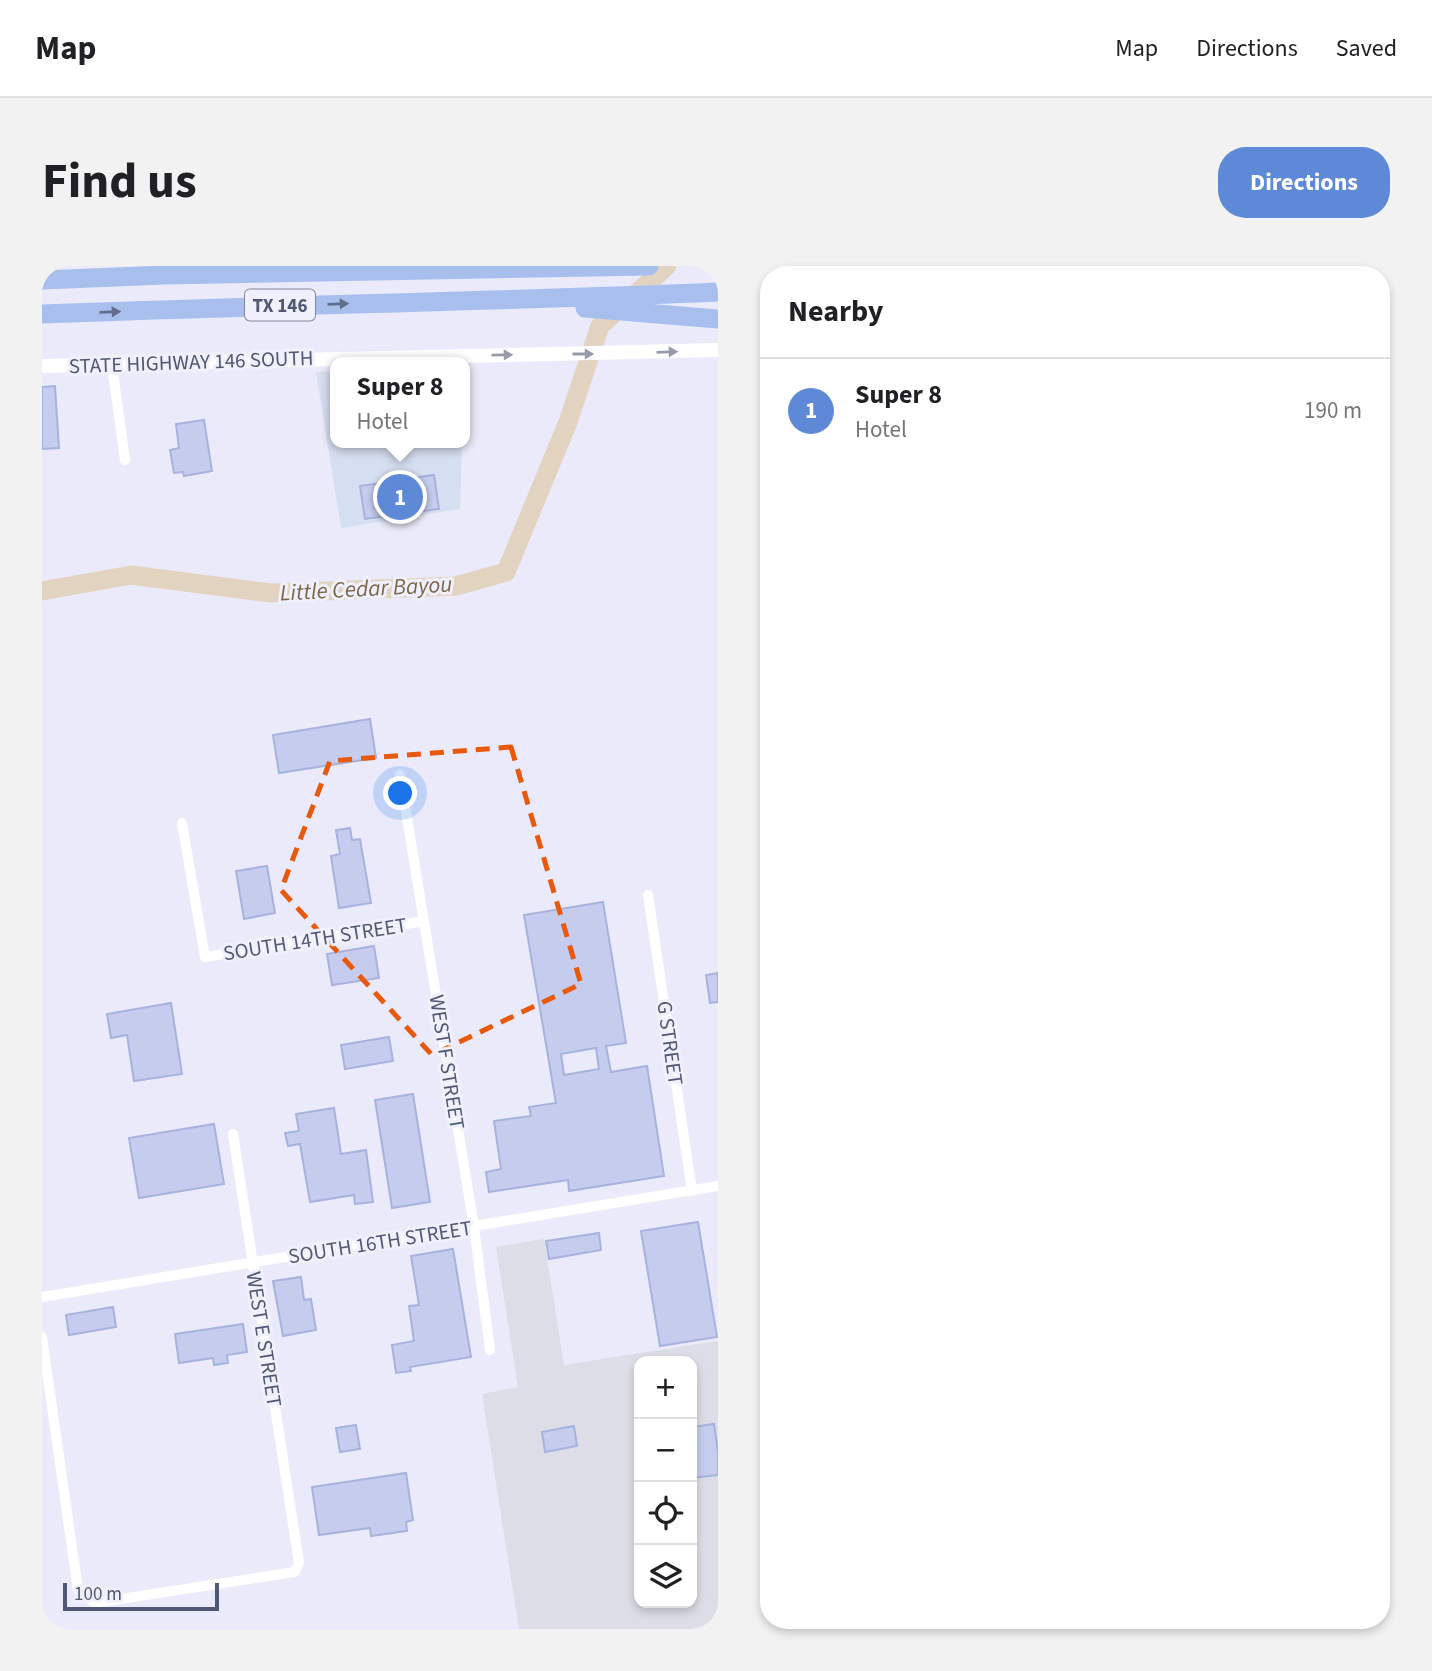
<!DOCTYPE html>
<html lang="en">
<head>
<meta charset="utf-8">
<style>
	:root { --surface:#fff; --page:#f2f2f2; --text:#202124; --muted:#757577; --line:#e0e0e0; --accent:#5d89d7 }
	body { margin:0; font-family:"Source Sans 3",sans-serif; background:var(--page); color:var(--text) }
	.controls { position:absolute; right:21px; bottom:21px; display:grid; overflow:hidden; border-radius:14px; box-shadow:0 4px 10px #0003 }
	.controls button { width:63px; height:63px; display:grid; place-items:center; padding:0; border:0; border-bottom:2px solid var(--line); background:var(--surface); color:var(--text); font:35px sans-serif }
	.scale { position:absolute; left:21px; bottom:18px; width:156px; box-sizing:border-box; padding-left:7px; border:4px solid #505873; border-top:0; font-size:19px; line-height:24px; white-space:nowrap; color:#505873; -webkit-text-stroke:5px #f0f0fd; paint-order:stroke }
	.you { position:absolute; left:359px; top:528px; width:24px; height:24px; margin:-18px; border:5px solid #fff; border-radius:50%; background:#1a73e8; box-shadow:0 0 0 10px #1a73e833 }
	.badge { display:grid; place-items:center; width:46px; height:46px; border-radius:50%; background:var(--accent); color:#fff; font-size:23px; font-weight:700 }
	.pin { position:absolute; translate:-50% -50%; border:4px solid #fff; box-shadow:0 2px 7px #0006 }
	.popup { position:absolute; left:288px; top:91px; width:140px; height:91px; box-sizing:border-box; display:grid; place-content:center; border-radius:14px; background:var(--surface); filter:drop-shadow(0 2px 5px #0005); font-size:23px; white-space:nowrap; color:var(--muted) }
	.popup b { font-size:26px; color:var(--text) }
	.popup::after { content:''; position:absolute; left:50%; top:100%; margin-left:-14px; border:14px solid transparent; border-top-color:var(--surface) }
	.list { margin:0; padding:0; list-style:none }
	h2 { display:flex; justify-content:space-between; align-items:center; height:91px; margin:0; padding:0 28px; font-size:30px }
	h2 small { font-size:23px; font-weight:400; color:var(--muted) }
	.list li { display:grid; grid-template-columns:46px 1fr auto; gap:21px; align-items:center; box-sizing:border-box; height:105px; padding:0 28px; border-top:2px solid var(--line) }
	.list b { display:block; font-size:26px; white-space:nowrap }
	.list p { margin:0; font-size:23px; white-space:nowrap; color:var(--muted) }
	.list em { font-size:23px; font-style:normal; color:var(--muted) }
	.icon { flex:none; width:38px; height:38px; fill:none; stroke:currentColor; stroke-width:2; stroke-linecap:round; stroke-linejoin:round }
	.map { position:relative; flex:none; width:676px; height:1363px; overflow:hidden; border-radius:28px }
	header { display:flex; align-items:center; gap:42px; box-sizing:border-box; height:98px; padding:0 35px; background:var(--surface); border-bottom:2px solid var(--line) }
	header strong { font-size:33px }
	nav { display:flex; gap:38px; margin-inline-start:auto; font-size:24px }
	.intro { display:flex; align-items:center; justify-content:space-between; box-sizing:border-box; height:168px; padding:0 42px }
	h1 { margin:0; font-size:49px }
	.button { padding:18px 32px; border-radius:28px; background:var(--accent); color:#fff; font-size:24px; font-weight:700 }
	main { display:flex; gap:42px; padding:0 42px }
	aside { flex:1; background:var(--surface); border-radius:28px; box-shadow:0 4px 10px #0003 }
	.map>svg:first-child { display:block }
	.commercial { fill:#d6def1 }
	.industrial { fill:#dcdde7; fill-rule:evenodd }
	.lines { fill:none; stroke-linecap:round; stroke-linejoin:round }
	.river { stroke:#e2d3c0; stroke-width:19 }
	.building { fill:#c5cced; stroke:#a7b2de; stroke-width:2; fill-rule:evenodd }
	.street { stroke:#fff; stroke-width:10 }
	.secondary { stroke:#fff; stroke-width:14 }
	.highway { stroke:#a8bfee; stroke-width:19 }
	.rail { stroke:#aac4a9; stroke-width:3.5; stroke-dasharray:10 7; stroke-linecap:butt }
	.oneway { fill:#626d8c }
	.oneway2 { fill:#969bab }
	.marked { fill:none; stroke:#e8590c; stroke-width:5; stroke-dasharray:14 9; stroke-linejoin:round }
	.labels { text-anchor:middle; stroke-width:6; stroke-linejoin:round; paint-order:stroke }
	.shield { fill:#f0f0fd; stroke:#80869c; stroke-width:2 }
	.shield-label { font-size:19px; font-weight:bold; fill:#505873 }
	.street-label { font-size:21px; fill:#505873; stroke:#f0f0fd }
	.water-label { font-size:23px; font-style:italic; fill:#7c6748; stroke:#f0f0fd }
</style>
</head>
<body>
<header>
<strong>Map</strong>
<nav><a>Map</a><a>Directions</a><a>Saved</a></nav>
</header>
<div class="intro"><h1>Find us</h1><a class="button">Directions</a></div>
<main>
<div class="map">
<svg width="676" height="1363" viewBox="0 0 676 1363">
	<rect width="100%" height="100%" fill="#eaeafa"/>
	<path class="commercial" d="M 293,105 L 293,177 L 420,177 L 418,243 L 299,262 L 274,106 Z"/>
	<path class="industrial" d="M 502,973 L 522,1099 L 676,1075 L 676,1363 L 477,1363 L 440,1128 L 476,1121 L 454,981 ZM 597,1095 L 650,1095 L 650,1337 L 597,1337 Z"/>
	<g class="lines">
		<path class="river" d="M 0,325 L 89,309 L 229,327 L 414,320 L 464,306 L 526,156 L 558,60 L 625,0"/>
	</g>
	<path class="building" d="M 13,120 L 17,182 L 0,183 L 0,121 Z
		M 162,154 L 170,205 L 142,210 L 141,206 L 132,207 L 128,184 L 137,182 L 134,158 Z
		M 392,209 L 397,243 L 323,253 L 318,220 Z
		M 328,453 L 334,492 L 237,507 L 231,469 Z
		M 308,562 L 310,574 L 318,573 L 329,637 L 297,642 L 289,590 L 298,588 L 294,564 Z
		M 225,600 L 233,647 L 202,653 L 194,605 Z
		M 561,636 L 584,777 L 564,780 L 569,806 L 605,800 L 622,910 L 527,925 L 526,914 L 447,926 L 444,906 L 459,903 L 452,855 L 489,850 L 487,841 L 514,837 L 482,649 ZM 554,782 L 557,803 L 522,809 L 519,788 Z
		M 332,680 L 337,712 L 290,719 L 285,688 Z
		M 676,707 L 676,736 L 668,737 L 664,709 Z
		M 129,737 L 140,808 L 92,815 L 85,769 L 69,772 L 65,748 Z
		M 347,771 L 351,795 L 303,803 L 299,779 Z
		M 371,828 L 388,936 L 350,942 L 333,834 Z
		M 292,842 L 299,888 L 324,884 L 331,936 L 313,938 L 312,929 L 268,936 L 258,878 L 246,880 L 243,867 L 257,865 L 254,848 Z
		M 172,858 L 182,918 L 97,932 L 87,872 Z
		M 656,956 L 675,1071 L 618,1080 L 599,965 Z
		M 557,967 L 559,984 L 507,993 L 504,975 Z
		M 411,983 L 429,1091 L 368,1101 L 369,1105 L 354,1107 L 350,1079 L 372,1075 L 367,1040 L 377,1039 L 369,990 Z
		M 259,1011 L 262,1034 L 269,1033 L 274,1064 L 241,1070 L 231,1015 Z
		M 71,1041 L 74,1061 L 27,1069 L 24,1049 Z
		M 201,1058 L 205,1086 L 185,1089 L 186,1097 L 172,1099 L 171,1092 L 137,1097 L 133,1068 Z
		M 672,1158 L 676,1186 L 676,1209 L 650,1212 L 650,1161 Z
		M 314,1159 L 318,1183 L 298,1186 L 294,1162 Z
		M 532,1160 L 535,1180 L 503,1186 L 500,1166 Z
		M 364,1207 L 371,1254 L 364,1256 L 365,1265 L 329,1270 L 328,1262 L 277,1269 L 270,1221 Z"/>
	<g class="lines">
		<path class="street" d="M 70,99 L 83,194
			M 358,509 L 432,961 L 448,1084
			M 140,557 L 163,691 L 382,655
			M 606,629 L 650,925
			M 0,1031 L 676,920
			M 0,1071 L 36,1324 L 53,1337 L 253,1306 L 257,1297 L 191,868"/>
		<path class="secondary" d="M 0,100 L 676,84"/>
		<path class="highway" d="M 0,14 L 123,9 L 607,0
			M 543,42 L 676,53
			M 0,48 C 225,39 451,36 676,26"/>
		<path class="rail" d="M 661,1363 L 676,1361"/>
	</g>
	<defs><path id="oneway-solid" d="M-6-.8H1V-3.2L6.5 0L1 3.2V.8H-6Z" transform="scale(1.75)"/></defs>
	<g class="oneway">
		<use href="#oneway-solid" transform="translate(296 38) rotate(-2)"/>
		<use href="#oneway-solid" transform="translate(68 46) rotate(-2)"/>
	</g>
	<g class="oneway2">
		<use href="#oneway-solid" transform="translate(625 86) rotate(-2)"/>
		<use href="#oneway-solid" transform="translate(541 88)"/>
		<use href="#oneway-solid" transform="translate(460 89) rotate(-1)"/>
	</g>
	<path class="marked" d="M 469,481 L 539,718 L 390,789 L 239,624 L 288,495 Z"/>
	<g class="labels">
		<rect class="shield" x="203" y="23.5" width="70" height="31" rx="5"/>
		<g class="shield-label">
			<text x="238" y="46">TX 146</text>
		</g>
		<g class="street-label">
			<text transform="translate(149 96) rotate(-2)" y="7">STATE HIGHWAY 146 SOUTH</text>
			<text transform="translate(273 673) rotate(-9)" y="7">SOUTH 14TH STREET</text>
			<text transform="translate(628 777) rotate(82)" y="7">G STREET</text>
			<text transform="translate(405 796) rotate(81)" y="7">WEST F STREET</text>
			<text transform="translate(338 976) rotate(-9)" y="7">SOUTH 16TH STREET</text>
			<text transform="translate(222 1073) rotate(81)" y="7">WEST E STREET</text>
		</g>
		<g class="water-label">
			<text transform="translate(324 322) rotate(-3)" y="8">Little Cedar Bayou</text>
		</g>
	</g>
</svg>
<div class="controls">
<button>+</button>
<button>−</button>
<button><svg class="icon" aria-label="locate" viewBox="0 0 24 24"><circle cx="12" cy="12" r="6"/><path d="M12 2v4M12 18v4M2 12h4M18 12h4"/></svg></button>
<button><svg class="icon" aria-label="layers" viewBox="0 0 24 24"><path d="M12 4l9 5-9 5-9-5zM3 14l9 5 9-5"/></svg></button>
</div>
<div class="scale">100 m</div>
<div class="you"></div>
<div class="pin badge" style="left:358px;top:231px">1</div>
<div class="popup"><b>Super 8</b>Hotel</div>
</div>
<aside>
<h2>Nearby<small></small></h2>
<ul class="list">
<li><span class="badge">1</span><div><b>Super 8</b><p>Hotel</p></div><em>190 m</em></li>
</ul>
</aside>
</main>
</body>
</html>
